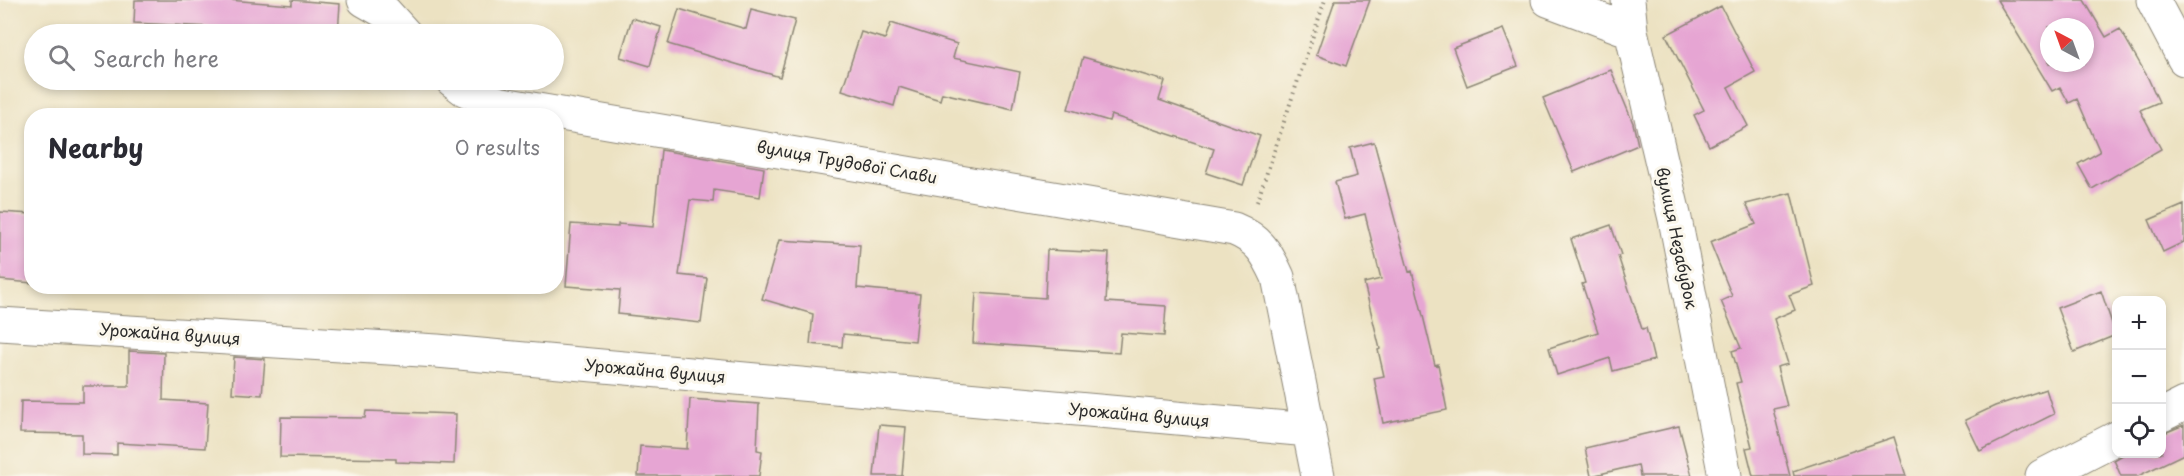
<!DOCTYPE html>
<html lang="en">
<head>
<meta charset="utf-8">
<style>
	:root { --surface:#fff; --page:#f7f7f7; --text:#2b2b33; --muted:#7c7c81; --line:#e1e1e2 }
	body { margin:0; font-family:"Playpen Sans",sans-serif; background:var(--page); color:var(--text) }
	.controls { position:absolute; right:18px; bottom:18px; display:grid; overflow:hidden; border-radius:12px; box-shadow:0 3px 9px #0003 }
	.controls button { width:54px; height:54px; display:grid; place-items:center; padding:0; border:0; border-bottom:2px solid var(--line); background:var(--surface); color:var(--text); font:30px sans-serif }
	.compass { position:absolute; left:2040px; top:18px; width:54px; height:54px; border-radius:50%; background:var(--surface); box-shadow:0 3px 9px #0003; rotate:319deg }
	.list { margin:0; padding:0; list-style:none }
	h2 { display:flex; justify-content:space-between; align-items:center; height:78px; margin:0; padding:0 24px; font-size:26px }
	h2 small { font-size:20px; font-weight:400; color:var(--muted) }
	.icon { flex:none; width:33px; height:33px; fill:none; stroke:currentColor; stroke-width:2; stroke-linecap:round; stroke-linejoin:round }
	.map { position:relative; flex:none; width:2184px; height:476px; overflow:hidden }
	.search { position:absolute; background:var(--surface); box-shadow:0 3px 9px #0003; left:24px; top:24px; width:540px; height:66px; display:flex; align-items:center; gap:15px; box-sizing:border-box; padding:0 21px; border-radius:33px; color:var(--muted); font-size:22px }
	.panel { position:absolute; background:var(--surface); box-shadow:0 3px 9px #0003; left:24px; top:108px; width:540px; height:186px; border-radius:24px }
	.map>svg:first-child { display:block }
	.building { fill:#e6a5d3; fill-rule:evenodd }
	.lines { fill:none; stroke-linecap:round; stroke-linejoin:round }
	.minor-casing { stroke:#8c8676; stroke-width:35 }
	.path { stroke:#8c8676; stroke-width:4; stroke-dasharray:1.5 4.5; stroke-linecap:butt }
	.minor { stroke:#fff; stroke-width:33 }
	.labels { text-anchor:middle; stroke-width:6; stroke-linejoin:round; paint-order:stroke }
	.street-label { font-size:16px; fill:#2b2b2b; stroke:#fbf7ec }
</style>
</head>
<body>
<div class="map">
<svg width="2184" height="476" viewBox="0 0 2184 476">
	<rect width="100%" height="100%" fill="#fbf7ec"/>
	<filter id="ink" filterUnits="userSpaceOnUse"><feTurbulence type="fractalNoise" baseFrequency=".0167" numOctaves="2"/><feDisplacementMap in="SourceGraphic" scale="12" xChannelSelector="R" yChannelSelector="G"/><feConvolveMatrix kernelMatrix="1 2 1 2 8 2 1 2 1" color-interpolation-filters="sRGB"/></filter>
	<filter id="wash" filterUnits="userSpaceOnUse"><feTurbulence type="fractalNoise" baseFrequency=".008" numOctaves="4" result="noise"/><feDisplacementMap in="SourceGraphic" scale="24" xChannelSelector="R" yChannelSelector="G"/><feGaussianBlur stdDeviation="1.35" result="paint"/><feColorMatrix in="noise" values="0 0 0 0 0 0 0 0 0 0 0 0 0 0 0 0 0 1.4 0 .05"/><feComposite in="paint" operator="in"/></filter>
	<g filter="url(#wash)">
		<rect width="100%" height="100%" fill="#ece2c2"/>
		<g id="blocks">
			<path class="building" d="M 135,0 L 229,0 L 292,5 L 292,0 L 340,4 L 338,34 L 259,34 L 259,33 L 246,32 L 247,29 L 134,23 Z
				M 1335,0 L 1370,0 L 1346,66 L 1316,55 Z
				M 1997,0 L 2084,0 L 2106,37 L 2120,29 L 2147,76 L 2159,102 L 2140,110 L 2161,149 L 2092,189 L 2078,164 L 2100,152 L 2077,99 L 2069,103 L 2060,87 L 2052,91 ZM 2049,27 L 2085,27 L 2085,63 L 2049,63 Z
				M 1721,6 L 1755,72 L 1728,87 L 1748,126 L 1709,146 L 1694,115 L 1704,110 L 1666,35 Z
				M 679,9 L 746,29 L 751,9 L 795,20 L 780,77 L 668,44 Z
				M 632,18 L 661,27 L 650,66 L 620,57 Z
				M 891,23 L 957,44 L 953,58 L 1020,72 L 1013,109 L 942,93 L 940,100 L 899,87 L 894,106 L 842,90 L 861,32 L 885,39 Z
				M 1503,29 L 1518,66 L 1467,86 L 1453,48 Z
				M 1083,57 L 1165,81 L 1159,100 L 1260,136 L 1243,185 L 1206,173 L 1214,149 L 1111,115 L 1109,121 L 1068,109 Z
				M 1611,70 L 1633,123 L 1638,145 L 1574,172 L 1543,98 Z
				M 1374,142 L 1409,272 L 1412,271 L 1435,365 L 1438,364 L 1447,410 L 1383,423 L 1374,378 L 1384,376 L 1378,350 L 1380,349 L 1364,283 L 1381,279 L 1365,214 L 1345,219 L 1335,182 L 1357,176 L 1350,148 Z
				M 661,150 L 764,168 L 760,197 L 714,190 L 713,202 L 690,200 L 679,275 L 707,278 L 701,323 L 618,314 L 620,290 L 566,286 L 571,224 L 618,227 L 618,224 L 653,227 Z
				M 1791,193 L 1814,286 L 1789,295 L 1795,310 L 1774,319 L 1788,364 L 1777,367 L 1787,406 L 1773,409 L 1790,476 L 1753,476 L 1746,448 L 1752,447 L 1736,383 L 1741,382 L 1732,351 L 1741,348 L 1721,301 L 1732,296 L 1710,242 L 1756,224 L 1746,204 Z
				M 2184,205 L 2184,242 L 2163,252 L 2149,220 Z
				M 0,212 L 32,214 L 32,283 L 0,280 Z
				M 1611,225 L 1621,255 L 1618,256 L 1642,329 L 1646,328 L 1654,360 L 1613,371 L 1610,358 L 1557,375 L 1549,348 L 1598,332 L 1582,284 L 1585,283 L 1571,239 Z
				M 779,240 L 860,245 L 857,288 L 920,294 L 915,341 L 843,334 L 842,347 L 810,344 L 813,314 L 762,299 Z
				M 1047,250 L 1109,253 L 1106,302 L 1166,306 L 1164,336 L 1121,333 L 1119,353 L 973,343 L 976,293 L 1045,298 Z
				M 2101,291 L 2116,335 L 2074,352 L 2057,308 Z
				M 129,351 L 164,353 L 163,400 L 208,403 L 205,448 L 117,443 L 117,455 L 82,454 L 82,434 L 20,433 L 21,401 L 83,402 L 83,386 L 129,386 Z
				M 234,357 L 265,359 L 262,395 L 232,393 Z
				M 2046,389 L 2054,414 L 1980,451 L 1965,420 L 1995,406 Z
				M 690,399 L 759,404 L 757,450 L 762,451 L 759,476 L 638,476 L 640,446 L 687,449 Z
				M 366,411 L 456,414 L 454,464 L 396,462 L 396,459 L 280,457 L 281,417 L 365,418 Z
				M 879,425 L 906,427 L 902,476 L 874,476 Z
				M 2184,425 L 2184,454 L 2138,476 L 2121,476 L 2114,460 L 2126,453 L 2162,453 L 2162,434 Z
				M 1679,426 L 1692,476 L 1640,476 L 1638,465 L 1591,476 L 1585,448 Z
				M 1894,437 L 1906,476 L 1794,476 L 1793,471 Z"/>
		</g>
	</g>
	<g filter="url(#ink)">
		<use href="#blocks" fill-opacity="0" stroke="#8c8676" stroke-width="1.5"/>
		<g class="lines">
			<g class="minor-casing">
				<path id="minor" d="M 364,0 L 385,12 L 405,34
					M 1548,0 L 1631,31
					M 1628,0 L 1631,31 L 1675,219 L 1725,476
					M 2153,0 L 2184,59
					M 452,80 L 464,89 L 497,103 L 1234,229 C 1259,239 1267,253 1278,277 L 1318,476
					M 0,324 L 437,351 L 1309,430
					M 2162,415 L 2184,404
					M 2042,476 L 2116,438"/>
			</g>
			<path class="path" d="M 1257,202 L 1325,0"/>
			<use href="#minor" class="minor"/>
		</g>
	</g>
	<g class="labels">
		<g class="street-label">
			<text transform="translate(847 162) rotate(10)" y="6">вулиця Трудової Слави</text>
			<text transform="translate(1677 238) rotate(78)" y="6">вулиця Незабудок</text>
			<text transform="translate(170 334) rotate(4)" y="6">Урожайна вулиця</text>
			<text transform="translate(655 371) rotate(5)" y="6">Урожайна вулиця</text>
			<text transform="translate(1139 415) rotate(5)" y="6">Урожайна вулиця</text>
		</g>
	</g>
</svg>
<div class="controls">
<button>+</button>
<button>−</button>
<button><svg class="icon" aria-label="locate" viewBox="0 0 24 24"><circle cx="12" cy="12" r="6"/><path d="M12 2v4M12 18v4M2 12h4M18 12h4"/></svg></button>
</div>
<svg class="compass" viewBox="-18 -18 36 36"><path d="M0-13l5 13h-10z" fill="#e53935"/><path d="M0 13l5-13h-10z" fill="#7c7c81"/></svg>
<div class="search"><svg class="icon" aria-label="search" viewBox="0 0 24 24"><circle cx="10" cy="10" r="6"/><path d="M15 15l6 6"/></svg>Search here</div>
<section class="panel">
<h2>Nearby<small>0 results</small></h2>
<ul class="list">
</ul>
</section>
</div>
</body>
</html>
